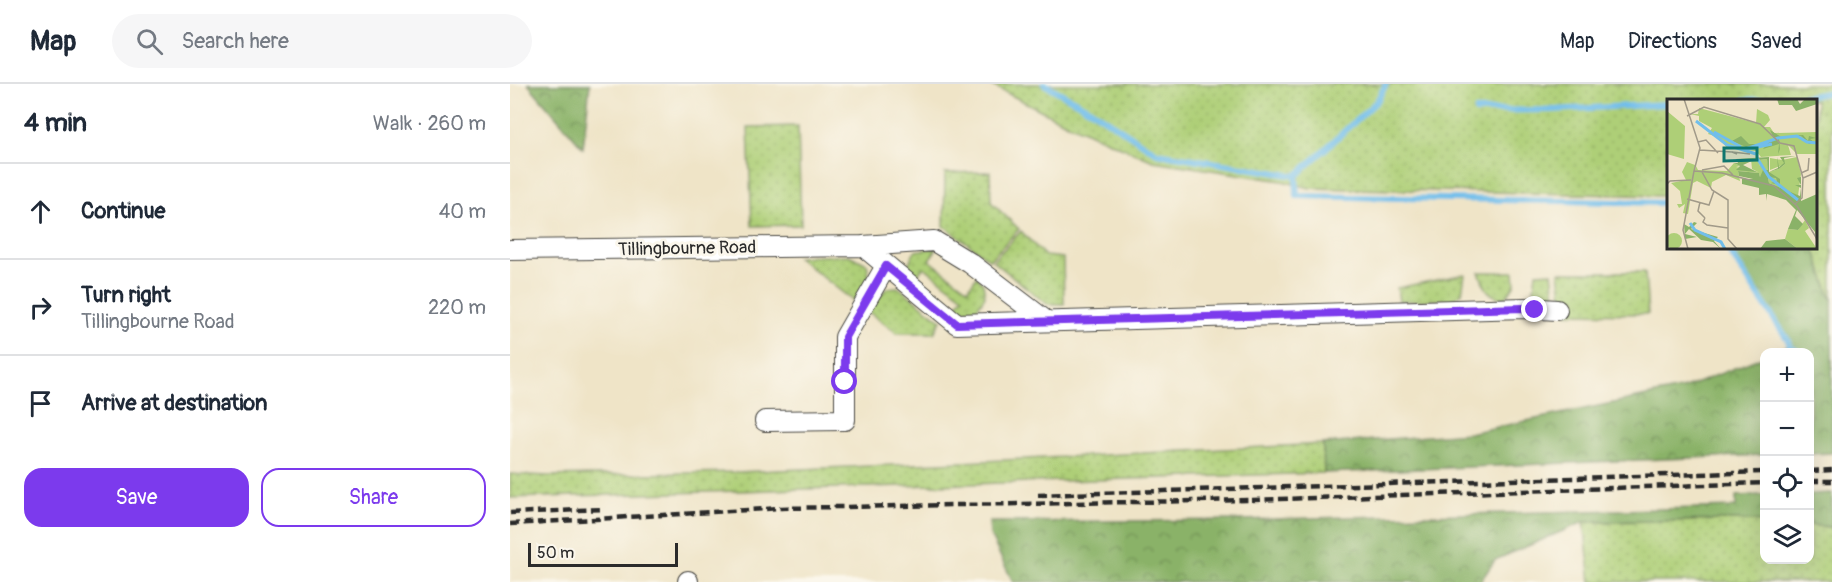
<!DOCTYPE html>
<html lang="en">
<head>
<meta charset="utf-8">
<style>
	:root { --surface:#fff; --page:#f6f6f7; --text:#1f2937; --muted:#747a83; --line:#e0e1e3; --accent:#7c3aed }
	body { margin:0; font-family:Pangolin,sans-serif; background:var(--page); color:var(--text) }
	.controls { position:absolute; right:18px; bottom:18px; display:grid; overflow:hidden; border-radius:12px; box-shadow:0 6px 24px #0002 }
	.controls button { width:54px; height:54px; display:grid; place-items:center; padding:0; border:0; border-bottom:2px solid var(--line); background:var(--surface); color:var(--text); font:30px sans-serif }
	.scale { position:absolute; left:18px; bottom:15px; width:150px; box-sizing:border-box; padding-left:6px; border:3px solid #2b2b2b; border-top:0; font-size:16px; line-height:21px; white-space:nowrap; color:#2b2b2b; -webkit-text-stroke:4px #fbf7ec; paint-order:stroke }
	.stop { position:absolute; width:18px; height:18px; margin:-14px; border:4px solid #7c3aed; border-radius:50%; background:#fff }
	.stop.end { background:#7c3aed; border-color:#fff; box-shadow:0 2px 6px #0008 }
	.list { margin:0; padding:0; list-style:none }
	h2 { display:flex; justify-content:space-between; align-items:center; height:78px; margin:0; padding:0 24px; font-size:26px }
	h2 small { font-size:20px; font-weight:400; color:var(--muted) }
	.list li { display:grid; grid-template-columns:39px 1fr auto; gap:18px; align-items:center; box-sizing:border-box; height:96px; padding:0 24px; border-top:2px solid var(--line) }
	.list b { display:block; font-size:22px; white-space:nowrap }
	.list p { margin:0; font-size:20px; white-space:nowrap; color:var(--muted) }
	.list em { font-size:20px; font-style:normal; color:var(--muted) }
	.actions { display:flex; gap:12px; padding:18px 24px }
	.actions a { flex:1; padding:14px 0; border:2px solid var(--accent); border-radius:18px; text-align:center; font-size:21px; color:var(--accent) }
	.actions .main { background:var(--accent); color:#fff }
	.icon { flex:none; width:33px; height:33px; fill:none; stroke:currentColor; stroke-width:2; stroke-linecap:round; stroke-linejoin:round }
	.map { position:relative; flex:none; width:1322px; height:498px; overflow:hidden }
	header { display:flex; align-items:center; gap:36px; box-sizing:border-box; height:84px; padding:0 30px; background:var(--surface); border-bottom:2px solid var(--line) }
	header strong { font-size:28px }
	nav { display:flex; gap:33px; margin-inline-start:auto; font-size:21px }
	.search { width:420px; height:54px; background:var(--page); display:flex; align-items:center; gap:15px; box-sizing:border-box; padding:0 21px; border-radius:33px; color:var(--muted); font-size:22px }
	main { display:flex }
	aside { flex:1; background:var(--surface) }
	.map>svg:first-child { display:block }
	.green { fill:url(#green-dots); stroke:#6c7d51; stroke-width:1.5 }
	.forest { fill:url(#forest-crowns); stroke:#5a6e4a; stroke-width:1.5 }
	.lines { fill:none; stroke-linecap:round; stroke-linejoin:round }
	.stream { stroke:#71beeb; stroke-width:6 }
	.minor-casing { stroke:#484742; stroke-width:22 }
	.minor { stroke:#fff; stroke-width:20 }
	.rail { stroke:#2b2b2b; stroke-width:4.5; stroke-dasharray:9 4.5; stroke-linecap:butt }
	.route { stroke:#7c3aed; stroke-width:8 }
	.labels { text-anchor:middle; stroke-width:6; stroke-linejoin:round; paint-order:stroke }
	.street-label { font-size:18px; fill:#2b2b2b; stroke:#fbf7ec }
	.inset-river { fill:none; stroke:#71beeb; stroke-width:3 }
	.inset-road { fill:none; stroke:#a19a89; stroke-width:1.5 }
	.view { fill:#0f766e; fill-opacity:0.15; stroke:#0f766e; stroke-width:3 }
	.inset-edge { fill:none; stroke:#2b2b2b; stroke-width:3 }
</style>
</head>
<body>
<header>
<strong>Map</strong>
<div class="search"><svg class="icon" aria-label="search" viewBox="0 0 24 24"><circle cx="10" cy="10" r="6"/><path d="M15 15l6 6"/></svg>Search here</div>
<nav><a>Map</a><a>Directions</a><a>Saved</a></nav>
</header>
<main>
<aside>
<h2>4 min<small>Walk · 260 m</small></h2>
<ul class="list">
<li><svg class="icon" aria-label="ahead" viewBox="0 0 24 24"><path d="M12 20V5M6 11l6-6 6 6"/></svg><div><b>Continue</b></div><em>40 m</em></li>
<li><svg class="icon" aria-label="right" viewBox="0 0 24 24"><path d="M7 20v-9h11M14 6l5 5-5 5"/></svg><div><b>Turn right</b><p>Tillingbourne Road</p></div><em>220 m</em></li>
<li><svg class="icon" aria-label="arrive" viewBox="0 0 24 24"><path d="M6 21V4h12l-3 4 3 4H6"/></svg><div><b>Arrive at destination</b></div></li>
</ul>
<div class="actions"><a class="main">Save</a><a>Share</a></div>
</aside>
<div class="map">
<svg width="1322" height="498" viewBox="0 0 1322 498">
	<defs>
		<pattern id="green-dots" width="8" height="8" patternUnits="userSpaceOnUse" patternTransform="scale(1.5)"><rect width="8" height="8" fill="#aecf77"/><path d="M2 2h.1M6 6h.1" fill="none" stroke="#96b267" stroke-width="1.8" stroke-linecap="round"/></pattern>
		<pattern id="forest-crowns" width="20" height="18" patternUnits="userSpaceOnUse" patternTransform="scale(1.5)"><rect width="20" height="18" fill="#8ab268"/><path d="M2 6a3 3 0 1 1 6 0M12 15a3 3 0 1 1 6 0" fill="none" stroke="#719156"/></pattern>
	</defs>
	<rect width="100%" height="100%" fill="#fbf7ec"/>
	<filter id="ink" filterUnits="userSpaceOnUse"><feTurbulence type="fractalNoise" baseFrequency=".0167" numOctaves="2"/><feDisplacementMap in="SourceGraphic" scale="12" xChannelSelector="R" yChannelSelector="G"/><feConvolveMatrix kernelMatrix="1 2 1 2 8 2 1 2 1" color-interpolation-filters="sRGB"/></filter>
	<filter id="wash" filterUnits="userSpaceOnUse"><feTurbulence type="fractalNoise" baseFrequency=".008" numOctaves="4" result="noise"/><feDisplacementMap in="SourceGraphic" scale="24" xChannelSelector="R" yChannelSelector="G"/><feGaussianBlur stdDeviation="1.35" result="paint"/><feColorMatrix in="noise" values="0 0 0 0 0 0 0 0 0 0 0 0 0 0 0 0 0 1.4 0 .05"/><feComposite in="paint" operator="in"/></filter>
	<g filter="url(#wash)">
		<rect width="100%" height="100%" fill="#efe4c7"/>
		<path class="green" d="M 479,0 L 1322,0 L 1322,217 L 1304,164 L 1306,164 L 1306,16 L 1158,16 L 1158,112 L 800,104 L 772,97 L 643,77 L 558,40 Z
			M 288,42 L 291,141 L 242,142 L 238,43 Z
			M 480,88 L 481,118 L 509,145 L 480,176 L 434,142 L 435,89 Z
			M 511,147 L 535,172 L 553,174 L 554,220 L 537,220 L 483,177 Z
			M 427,164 L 419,176 L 458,205 L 467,192 L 473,199 L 475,212 L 466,226 L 446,227 L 444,224 L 453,213 L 414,183 L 405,194 L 402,193 L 398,181 L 405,167 Z
			M 339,171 L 357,180 L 360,198 L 346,219 L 287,173 Z
			M 969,188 L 1004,188 L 1005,200 L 995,215 C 976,211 976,205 969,188 Z
			M 1042,188 L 1045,212 L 1031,214 L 1024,206 L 1026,189 Z
			M 1049,188 L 1135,188 L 1138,230 L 1054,229 Z
			M 955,190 L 952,209 L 942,216 L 889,217 L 887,204 Z
			M 388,203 L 431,236 L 424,249 L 387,249 L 357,227 L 377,204 Z
			M 813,360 L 814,389 L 0,414 L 0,390 L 38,392 L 226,388 L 473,377 Z
			M 1227,436 L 1254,438 L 1254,476 L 1300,476 L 1300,441 L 1320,443 L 1322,446 L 1322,498 L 1081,498 L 1074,438 Z"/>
		<path class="forest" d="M 18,0 L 80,0 L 73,64 Z
			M 1217,164 L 1304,164 L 1322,217 L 1322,369 L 1300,370 L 1300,268 L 1262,268 L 1280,261 L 1278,256 Z
			M 1254,272 L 1254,371 L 814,389 L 813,360 L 959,349 L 1175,304 Z
			M 1322,409 L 1322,446 L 1320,443 L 1300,441 L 1300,410 Z
			M 1254,411 L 1254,438 L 1227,436 L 1074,438 L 985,476 L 970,498 L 503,498 L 480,451 L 479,438 L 728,436 L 1226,423 L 1226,412 Z"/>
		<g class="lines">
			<path class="stream" d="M 534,0 L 581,26 L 647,69 L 786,92
				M 1235,16 L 1282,15 L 1322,8
				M 966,27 L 1042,26 L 1158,20
				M 786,92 L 787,112 L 1158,119
				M 786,92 L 867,17 L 876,0
				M 1217,164 L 1278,256 L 1280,263 L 1288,267"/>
		</g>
	</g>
	<g filter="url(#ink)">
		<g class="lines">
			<g class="minor-casing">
				<path id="minor" d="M 0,166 L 353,162
					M 536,237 L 460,179 L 424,157 L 353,162 L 447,240 L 1015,224 L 1047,226
					M 255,337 L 335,336 L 335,253 L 376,182
					M 178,497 L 178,498"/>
			</g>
			<use href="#minor" class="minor"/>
			<path class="rail" d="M 1300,387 L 1322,386
				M 1300,397 L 1322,397
				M 528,411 L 1254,388
				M 0,429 L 93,425
				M 0,440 L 271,424 L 742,416 L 1254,399"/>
		</g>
	</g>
	<g class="lines" filter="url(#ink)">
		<path class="route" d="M 335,298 L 335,253 L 376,182 L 447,240 L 1014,224 L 1025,226"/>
	</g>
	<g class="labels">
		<g class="street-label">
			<text transform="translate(177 164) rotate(-1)" y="6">Tillingbourne Road</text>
		</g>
	</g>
	<g transform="translate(1157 15)">
		<rect width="150" height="150" fill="#efe4c7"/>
		<path d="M 32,9 L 89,24 L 90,10 L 101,16 L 103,21 L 97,28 L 103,28 L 107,34 L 150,33 L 150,55 L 130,55 L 121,46 L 124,56 L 94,58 L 89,52 L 60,49 L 51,38 L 41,35 L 45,29 L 32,22 L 32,17 L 23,15 L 31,15 ZM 0,12 L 18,27 L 17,60 L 0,55 ZM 130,58 L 134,75 L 131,97 L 102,84 L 101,78 L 102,73 L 112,70 L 118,65 L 103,71 L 103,59 L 115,61 ZM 84,60 L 90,60 L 93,67 L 92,61 L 100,60 L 102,71 L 93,78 L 92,74 L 71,72 L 73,82 L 59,76 L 45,83 L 44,89 L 30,82 L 26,84 L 21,115 L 16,114 L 18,105 L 12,109 L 10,105 L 15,105 L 13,92 L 4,84 L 19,81 L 15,73 L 20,63 L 28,66 L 29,71 L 29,67 L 31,71 L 60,72 L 67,64 L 73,67 L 69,68 L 91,73 L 85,70 ZM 138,121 L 142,129 L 138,132 L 150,150 L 131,150 L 118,140 L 121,130 L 131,131 ZM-1 142a8 8 0 1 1 16 0a8 8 0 1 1-16 0Z" fill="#aecf77"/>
		<path d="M 110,0 L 130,0 L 133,5 L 138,0 L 150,0 L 150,5 L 129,12 L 125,6 L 112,6 ZM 103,31 L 114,38 L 136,36 L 141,42 L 142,37 L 149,39 L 143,40 L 149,45 L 142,45 L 134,37 L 112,39 L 113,50 L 111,55 L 112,45 L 96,50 L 101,44 L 79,48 L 65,42 L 74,37 L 82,45 L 96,45 L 107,40 ZM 129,57 L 117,59 L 118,65 L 112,70 L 102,73 L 113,80 L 113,86 L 104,84 L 110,82 L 109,79 L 101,78 L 102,84 L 133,97 L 134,89 L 128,86 L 134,86 L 130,79 L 134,78 L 134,102 L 150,95 L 150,150 L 148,133 L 130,111 L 128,117 L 136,125 L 131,131 L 121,130 L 129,111 L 119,101 L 100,95 L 100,102 L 99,95 L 92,96 L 92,89 L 75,85 L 75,80 L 86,80 L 72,77 L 71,72 L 92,74 L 93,78 L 96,71 L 101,71 L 100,60 L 92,61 L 94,67 L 89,60 L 76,66 L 90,73 L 69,71 L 73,67 L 67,64 L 71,64 L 69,60 L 102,58 L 102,73 L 111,69 L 110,58 L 112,68 L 117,64 L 113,58 ZM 27,123 L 30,124 L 24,130 L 51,138 L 47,142 L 54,150 L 46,143 L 34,141 L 22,130 L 18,135 L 30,138 L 18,140 L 17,125 L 22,128 ZM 118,140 L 131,150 L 93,150 L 99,142 Z" fill="#8ab268"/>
		<path class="inset-river" d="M 29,22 L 60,46 L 89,55M 47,33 L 74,48M 81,50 L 105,45M 76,51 L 111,39 L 130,37 L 140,43 L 150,44M 90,59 L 102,78 L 131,101M 23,124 L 28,131 L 54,143 L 58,150"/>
		<path class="inset-road" d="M 17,0 L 33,49 L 27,72M 20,17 L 37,8 L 93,25 L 113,44 L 127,47 L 136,79M 31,43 L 39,41 L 51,54M 33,51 L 65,53M 70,55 L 65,53 L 83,55M 35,71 L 57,67 L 66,76M 27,72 L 55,74 L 107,87 L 130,107 L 150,140M 35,73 L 45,91 L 61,101 L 61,140 L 70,150M 134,74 L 141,71 L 142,59M 0,85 L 3,82 L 24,81M 20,100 L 42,106 L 47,92M 33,103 L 31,112 L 38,119M 128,105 L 135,99 L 136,79 L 150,73M 38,119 L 36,123 L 40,126 L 61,129M 21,150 L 16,131 L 27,72"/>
		<path class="view" d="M 57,49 L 90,49 L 90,61 L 57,62 Z"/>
		<rect width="150" height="150" class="inset-edge"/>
	</g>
</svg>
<div class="controls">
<button>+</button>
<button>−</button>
<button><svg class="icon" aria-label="locate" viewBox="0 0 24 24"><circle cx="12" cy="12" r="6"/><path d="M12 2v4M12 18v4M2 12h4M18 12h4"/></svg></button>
<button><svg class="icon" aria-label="layers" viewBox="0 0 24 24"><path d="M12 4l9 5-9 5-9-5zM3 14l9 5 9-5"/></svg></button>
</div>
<div class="scale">50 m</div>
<div class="stop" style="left:335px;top:298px"></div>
<div class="stop end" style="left:1025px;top:226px"></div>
</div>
</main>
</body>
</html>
